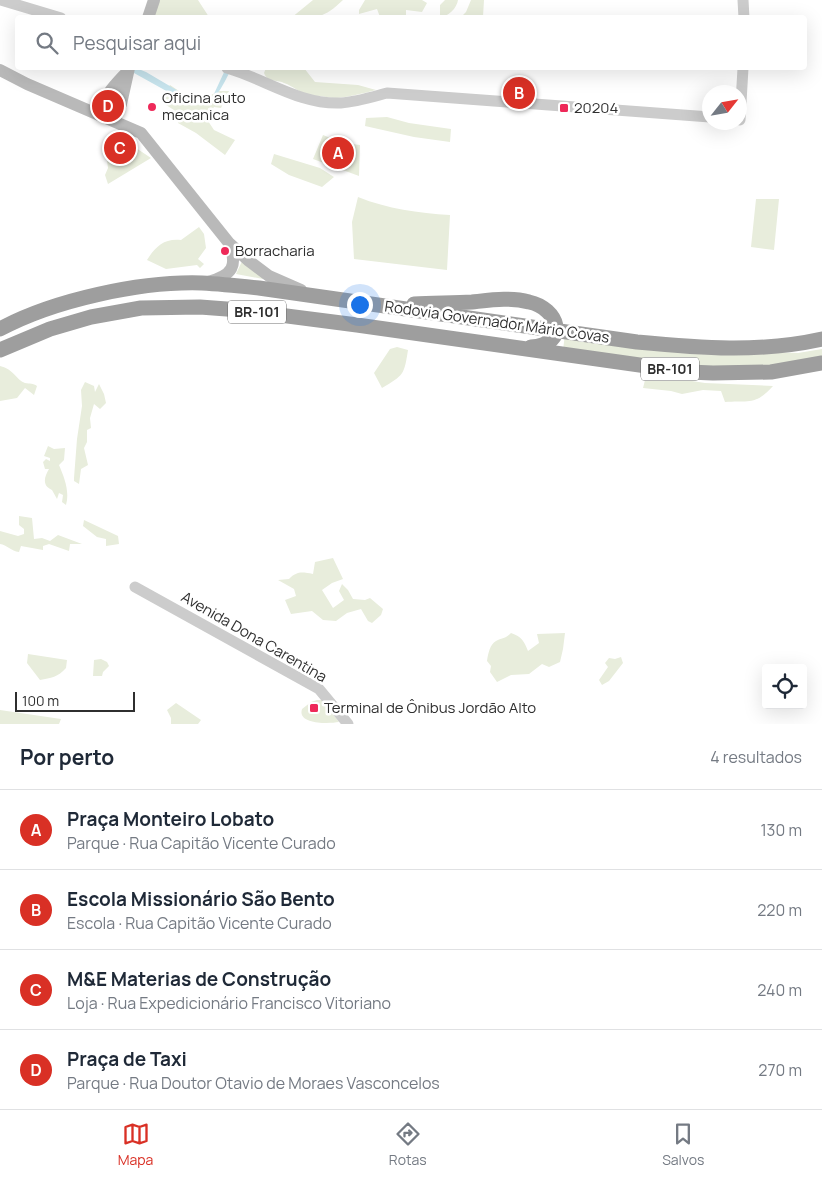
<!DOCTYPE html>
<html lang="pt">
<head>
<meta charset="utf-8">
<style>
	:root { --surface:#fff; --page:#f6f6f7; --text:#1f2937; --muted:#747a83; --line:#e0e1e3; --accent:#d93025 }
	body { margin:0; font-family:Manrope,sans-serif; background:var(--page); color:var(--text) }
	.controls { position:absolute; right:15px; bottom:15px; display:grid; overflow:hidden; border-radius:5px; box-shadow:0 5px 20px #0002 }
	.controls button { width:45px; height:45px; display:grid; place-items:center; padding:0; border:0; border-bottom:1px solid var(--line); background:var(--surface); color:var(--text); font:25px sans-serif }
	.compass { position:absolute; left:702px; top:85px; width:45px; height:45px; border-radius:50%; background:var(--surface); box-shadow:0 5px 20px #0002; rotate:59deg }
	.scale { position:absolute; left:15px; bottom:12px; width:120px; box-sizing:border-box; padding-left:5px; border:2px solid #2f2f2f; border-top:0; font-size:14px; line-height:18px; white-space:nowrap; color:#2f2f2f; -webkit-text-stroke:4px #fff; paint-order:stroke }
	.you { position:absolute; left:359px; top:304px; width:18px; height:18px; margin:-12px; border:4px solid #fff; border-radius:50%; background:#1a73e8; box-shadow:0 0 0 8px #1a73e833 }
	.badge { display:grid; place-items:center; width:32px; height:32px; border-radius:50%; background:var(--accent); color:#fff; font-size:16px; font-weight:700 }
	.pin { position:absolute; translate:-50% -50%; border:2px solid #fff; box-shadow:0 1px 5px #0006 }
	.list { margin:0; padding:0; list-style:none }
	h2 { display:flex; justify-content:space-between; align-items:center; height:65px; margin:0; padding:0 20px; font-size:21px }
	h2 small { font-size:16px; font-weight:400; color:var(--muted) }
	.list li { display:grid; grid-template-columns:32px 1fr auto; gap:15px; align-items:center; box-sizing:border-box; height:80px; padding:0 20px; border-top:1px solid var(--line) }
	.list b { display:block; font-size:19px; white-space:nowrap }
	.list p { margin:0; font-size:16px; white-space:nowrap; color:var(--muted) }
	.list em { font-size:16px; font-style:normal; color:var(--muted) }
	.icon { flex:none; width:28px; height:28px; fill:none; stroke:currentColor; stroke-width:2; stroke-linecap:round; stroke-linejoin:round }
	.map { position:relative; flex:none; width:822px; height:724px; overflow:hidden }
	.search { position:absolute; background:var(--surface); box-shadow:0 5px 20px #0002; left:15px; right:15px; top:15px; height:55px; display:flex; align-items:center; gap:12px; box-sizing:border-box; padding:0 18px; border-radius:5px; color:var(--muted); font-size:19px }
	.sheet { height:385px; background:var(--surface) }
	nav { display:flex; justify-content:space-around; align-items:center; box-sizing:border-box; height:70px; border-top:1px solid var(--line); background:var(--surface); font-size:14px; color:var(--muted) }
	nav a { display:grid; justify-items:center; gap:2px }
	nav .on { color:var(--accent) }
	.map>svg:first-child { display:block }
	.green { fill:#e8eddc }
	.water { fill:#c8e5ee }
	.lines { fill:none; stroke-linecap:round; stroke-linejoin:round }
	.tertiary { stroke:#ccc; stroke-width:11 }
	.secondary { stroke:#b9b9b9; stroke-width:12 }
	.trunk { stroke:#9e9e9e; stroke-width:15 }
	.poi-dot { fill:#ee2959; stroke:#fff; stroke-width:2 }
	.labels { text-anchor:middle; stroke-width:5; stroke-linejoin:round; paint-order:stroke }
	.shield { fill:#fff; stroke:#6d6d6d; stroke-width:1 }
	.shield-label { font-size:14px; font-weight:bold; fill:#2f2f2f }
	.poi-label { font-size:15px; fill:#2f2f2f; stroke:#fff; text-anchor:start }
	.street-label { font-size:15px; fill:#2f2f2f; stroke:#fff }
</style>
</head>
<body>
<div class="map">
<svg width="822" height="724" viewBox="0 0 822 724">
	<rect width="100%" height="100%" fill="#fff"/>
	<path class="green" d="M 152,0 L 198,0 L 209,17 L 146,18 Z
		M 313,0 L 343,0 C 323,19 318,17 291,18 Z
		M 365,0 L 422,0 L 427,3 L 422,12 L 406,10 L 406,17 L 399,16 L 380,17 L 377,9 L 359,14 L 359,10 Z
		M 445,0 L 458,0 C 457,8 448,17 440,17 L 440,5 Z
		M 471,0 L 484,0 L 483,17 L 461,17 L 466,12 Z
		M 266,68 L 279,70 L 280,68 L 304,68 L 315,82 L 358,85 L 376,90 C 363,93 350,97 337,98 C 327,98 319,94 309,97 C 301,93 293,86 284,83 C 276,79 268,83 264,73 Z
		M 170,85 L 185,95 L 199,101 L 219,91 L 229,91 L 221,108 L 214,107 L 206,118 L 214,130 L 235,140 L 225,155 L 196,133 L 178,123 L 177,112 L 163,103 L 166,90 Z
		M 387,117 L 409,123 L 451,129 L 450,142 L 414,137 L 365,126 L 366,118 Z
		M 323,135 L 343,143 L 360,145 L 359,176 L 313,159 Z
		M 133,146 L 151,158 L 108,184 L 105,175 L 108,168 L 106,153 L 110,155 L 112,152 L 123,156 L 128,149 Z
		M 274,154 L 320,168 L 334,177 L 322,187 L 289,175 L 271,164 Z
		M 358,197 C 388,209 418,213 450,215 L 447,270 L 354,259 L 352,222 Z
		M 756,199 L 779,199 L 774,250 L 751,247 Z
		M 199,227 L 204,234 L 206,248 L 198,259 L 204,264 L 200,268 L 197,265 L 166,269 L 147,260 C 155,247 164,238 181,240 Z
		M 243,259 L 264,275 L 263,279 L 236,274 Z
		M 565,334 L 770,352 L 798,353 L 822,349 L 822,359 L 784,366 L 719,369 L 563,350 Z
		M 397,347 L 408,350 C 404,375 404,375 382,388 L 374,373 L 390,349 Z
		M 0,366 C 14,369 16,380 25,383 C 30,384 33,383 37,386 L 34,395 L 25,388 L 17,398 L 0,401 Z
		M 646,376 L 666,377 L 705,383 L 773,386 C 755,406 749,400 725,402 L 721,391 L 703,390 L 682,394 L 671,391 L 643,388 Z
		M 85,382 L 94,386 L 95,392 L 99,384 L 104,394 L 106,403 L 100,409 L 94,404 L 90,418 L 91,428 L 87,430 L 87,442 L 84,448 L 88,465 L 81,469 L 79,484 L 74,481 L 74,478 L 77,439 L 82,406 L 81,390 Z
		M 48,446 L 54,449 L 65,448 L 64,460 L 59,465 C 64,477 70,491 66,505 L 62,502 L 63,495 L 59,493 L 57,499 L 52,490 C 42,486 44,477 49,469 L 45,469 L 43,462 L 46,459 L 50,461 L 50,458 L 44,456 Z
		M 19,516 L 32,518 L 34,539 L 42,538 L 50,541 L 58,535 L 82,544 L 70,544 L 69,551 L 49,544 L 43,546 L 43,550 L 21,546 L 19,552 C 11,551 7,545 0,544 L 0,531 L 18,536 L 24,534 L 24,529 L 19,525 Z
		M 84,520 L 118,536 L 119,544 L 106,546 L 106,539 L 97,537 L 83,526 Z
		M 333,558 L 343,579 L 332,583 L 322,590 L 333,608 L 344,600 L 339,591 L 342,584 L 348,590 L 353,599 L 365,600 L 370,598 L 383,609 L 381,615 L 372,623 L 368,621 L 361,609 L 347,613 L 336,621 L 323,620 L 312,611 L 291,614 L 285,600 L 296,596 L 294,589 L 278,580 L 289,579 C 297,571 302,572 313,574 L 315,562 Z
		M 511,633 C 522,637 524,641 528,651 L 539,643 L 537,634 L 565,633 L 563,649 L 560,662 L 549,667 L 542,664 L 529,674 L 511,675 L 497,682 L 490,672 L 491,666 L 487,661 C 488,654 490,644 496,641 C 502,637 504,640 511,633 Z
		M 28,654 L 67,660 L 66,668 C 58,677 51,678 40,680 L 27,663 Z
		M 621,657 L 623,663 L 609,681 L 602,685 L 599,680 L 608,667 L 605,663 L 609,658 L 615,659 Z
		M 101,659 L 107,662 L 109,666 L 103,672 L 102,676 L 93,676 L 94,660 Z
		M 317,700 L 322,700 L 339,722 C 327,724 297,724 302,709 L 311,702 Z
		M 176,703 L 201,720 L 198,724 L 171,724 L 171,718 L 167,710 Z
		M 0,710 L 61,719 L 59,724 L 0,724 Z"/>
	<path class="water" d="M 125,68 L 136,68 L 146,72 L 185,95 L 199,101 L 213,96 L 226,68 L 232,68 C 221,87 215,110 188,103 Z"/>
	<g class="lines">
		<path class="tertiary" d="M 1,0 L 61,18
			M 743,0 L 744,18
			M 227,68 C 265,79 300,105 341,103 C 356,102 372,97 387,93 L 710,117
			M 740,120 L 743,68
			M 135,587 L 319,689 L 348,724"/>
		<path class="secondary" d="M 148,18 L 154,0
			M 0,70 L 27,84 L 141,133 L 229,243 L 249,261 L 269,276 L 301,290
			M 100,114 C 102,97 116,84 127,72
			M 112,119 L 121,104 L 129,68
			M 208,282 C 233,275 238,266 229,243"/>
		<path class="trunk" d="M 414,304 C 433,303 453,303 472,302 C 491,300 511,297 529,302 C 558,308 571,344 531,347
			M 0,329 C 54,300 141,281 202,283 C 221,284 240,286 259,288 L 637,342 C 700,348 759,353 822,339
			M 0,350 L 50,329 L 91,317 L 141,308 L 200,307 L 240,310 L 357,325 L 689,372 L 713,373 L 771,372 L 822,363"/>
	</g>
	<g class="poi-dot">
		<circle cx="152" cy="107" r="5"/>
		<rect x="559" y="103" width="10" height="10" rx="2.5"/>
		<circle cx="225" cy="251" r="5"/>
		<rect x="309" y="703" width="10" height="10" rx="2.5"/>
	</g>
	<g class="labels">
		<g class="shield">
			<rect x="228" y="300.5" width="58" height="23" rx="4"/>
			<rect x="641" y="357.5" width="58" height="23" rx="4"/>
		</g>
		<g class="shield-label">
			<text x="257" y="317">BR-101</text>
			<text x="670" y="374">BR-101</text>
		</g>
		<g class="poi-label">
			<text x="162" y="103">Oficina auto<tspan x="162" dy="17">mecanica</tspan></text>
			<text x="574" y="113">20204</text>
			<text x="235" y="256">Borracharia</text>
			<text x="324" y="713">Terminal de Ônibus Jordão Alto</text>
		</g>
		<g class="street-label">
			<text transform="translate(497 322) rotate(8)" y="5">Rodovia Governador Mário Covas</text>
			<text transform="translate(254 637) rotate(30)" y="5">Avenida Dona Carentina</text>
		</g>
	</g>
</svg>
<div class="controls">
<button><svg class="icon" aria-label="locate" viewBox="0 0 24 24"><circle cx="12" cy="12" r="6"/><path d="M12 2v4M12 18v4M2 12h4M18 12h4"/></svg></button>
</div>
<svg class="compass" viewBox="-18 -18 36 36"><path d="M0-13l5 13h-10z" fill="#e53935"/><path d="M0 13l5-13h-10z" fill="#747a83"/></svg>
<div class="scale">100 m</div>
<div class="you"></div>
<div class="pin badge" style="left:338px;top:153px">A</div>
<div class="pin badge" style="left:519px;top:93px">B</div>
<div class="pin badge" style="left:120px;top:148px">C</div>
<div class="pin badge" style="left:108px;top:106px">D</div>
<div class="search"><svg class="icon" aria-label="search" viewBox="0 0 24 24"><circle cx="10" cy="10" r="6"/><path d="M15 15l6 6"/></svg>Pesquisar aqui</div>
</div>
<section class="sheet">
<h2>Por perto<small>4 resultados</small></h2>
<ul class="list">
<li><span class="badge">A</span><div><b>Praça Monteiro Lobato</b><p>Parque · Rua Capitão Vicente Curado</p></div><em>130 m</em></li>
<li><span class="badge">B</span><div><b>Escola Missionário São Bento</b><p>Escola · Rua Capitão Vicente Curado</p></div><em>220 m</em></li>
<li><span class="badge">C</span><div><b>M&amp;E Materias de Construção</b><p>Loja · Rua Expedicionário Francisco Vitoriano</p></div><em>240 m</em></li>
<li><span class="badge">D</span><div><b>Praça de Taxi</b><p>Parque · Rua Doutor Otavio de Moraes Vasconcelos</p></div><em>270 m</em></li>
</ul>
</section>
<nav>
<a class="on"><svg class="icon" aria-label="map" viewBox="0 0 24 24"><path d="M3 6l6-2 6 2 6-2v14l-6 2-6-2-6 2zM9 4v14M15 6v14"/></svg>Mapa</a>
<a><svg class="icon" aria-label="directions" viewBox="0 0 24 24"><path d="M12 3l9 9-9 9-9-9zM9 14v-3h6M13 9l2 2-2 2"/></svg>Rotas</a>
<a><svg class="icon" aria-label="saved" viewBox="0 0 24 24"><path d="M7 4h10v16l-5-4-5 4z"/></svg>Salvos</a>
</nav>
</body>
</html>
